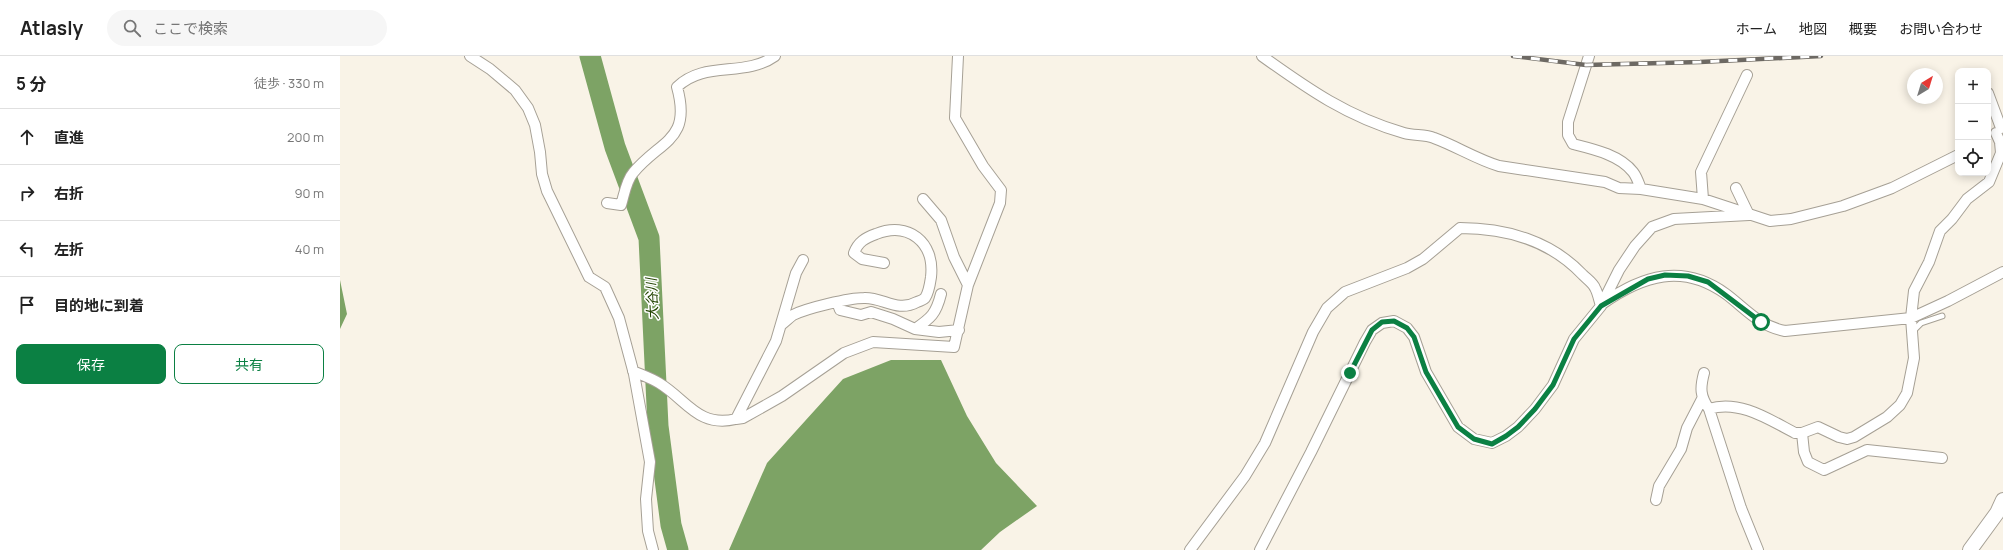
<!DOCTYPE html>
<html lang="ja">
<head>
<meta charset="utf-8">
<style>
	:root { --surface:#fff; --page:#f6f6f6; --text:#222; --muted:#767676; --line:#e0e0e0; --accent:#0b8043 }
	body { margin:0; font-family:Manrope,"Noto Sans JP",sans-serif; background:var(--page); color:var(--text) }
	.controls { position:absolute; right:12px; top:12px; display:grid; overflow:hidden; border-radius:8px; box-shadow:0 2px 10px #0003 }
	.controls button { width:36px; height:36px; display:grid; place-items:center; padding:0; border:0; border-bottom:1px solid var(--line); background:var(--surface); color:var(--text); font:20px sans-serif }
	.compass { position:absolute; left:1567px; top:12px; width:36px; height:36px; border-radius:50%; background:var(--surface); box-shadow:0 2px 10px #0003; rotate:38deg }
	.stop { position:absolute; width:12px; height:12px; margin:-9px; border:3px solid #0b8043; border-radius:50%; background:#fff }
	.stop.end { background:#0b8043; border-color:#fff; box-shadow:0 1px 4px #0008 }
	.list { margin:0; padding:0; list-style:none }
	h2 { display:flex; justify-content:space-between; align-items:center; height:52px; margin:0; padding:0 16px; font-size:17px }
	h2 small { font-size:13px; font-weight:400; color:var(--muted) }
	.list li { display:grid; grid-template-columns:26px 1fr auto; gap:12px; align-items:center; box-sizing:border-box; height:56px; padding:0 16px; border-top:1px solid var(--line) }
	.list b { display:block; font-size:15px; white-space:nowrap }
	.list em { font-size:13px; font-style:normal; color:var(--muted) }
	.actions { display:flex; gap:8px; padding:12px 16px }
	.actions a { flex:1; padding:9px 0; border:1px solid var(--accent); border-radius:8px; text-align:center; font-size:14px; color:var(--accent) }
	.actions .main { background:var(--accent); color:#fff }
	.icon { flex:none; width:22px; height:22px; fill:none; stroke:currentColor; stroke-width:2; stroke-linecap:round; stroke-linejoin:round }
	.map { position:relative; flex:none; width:1663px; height:494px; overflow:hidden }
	header { display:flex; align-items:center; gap:24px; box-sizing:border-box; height:56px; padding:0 20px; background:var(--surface); border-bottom:1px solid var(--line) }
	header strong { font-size:19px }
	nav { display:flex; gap:22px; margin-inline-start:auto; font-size:14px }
	.search { width:280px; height:36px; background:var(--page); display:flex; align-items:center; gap:10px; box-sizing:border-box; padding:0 14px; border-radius:22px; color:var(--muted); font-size:15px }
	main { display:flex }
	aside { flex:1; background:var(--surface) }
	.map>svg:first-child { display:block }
	.water { fill:#7da365 }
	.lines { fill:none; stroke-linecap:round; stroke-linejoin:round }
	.river { stroke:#7da365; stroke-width:21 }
	.lane-casing { stroke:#a6a095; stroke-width:7 }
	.street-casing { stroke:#a6a095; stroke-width:12 }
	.secondary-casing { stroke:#a6a095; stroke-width:16 }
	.lane { stroke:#fff; stroke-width:5 }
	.street { stroke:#fff; stroke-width:10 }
	.secondary { stroke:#fff; stroke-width:14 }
	.rail-casing { stroke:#6d6963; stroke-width:4.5 }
	.rail { stroke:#fff; stroke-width:3; stroke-dasharray:9; stroke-linecap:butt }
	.route { stroke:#0b8043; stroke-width:5 }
	.labels { text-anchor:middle; stroke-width:3; stroke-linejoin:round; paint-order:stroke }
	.water-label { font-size:14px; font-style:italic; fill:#240; stroke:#fff }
</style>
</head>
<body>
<header>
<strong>Atlasly</strong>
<div class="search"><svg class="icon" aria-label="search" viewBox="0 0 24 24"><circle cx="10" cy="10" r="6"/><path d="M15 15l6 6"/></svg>ここで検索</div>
<nav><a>ホーム</a><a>地図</a><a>概要</a><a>お問い合わせ</a></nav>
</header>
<main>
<aside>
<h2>5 分<small>徒歩 · 330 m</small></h2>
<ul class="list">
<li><svg class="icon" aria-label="ahead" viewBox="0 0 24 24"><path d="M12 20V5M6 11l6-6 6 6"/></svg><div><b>直進</b></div><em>200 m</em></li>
<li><svg class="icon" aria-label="right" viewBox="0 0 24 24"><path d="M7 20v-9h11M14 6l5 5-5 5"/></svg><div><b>右折</b></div><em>90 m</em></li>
<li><svg class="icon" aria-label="left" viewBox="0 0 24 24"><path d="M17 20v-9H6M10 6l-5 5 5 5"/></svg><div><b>左折</b></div><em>40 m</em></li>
<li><svg class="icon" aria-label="arrive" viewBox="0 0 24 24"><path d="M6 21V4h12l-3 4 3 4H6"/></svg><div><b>目的地に到着</b></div></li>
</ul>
<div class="actions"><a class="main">保存</a><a>共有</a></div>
</aside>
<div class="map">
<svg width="1663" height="494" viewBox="0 0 1663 494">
	<rect width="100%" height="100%" fill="#f9f3e7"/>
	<path class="water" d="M 0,224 L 7,258 L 0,273 Z
		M 551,304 L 601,304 L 627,360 L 656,407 L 697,450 L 660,476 L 641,494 L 389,494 L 427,407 L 503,323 Z"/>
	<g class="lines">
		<path class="river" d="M 250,0 L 275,91 L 309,182 L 318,370 L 331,469 L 338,494"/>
		<g class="lane-casing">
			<path id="lane" d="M 1572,276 L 1581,267 L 1602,260"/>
		</g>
		<g class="street-casing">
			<path id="street" d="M 130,0 L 150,13 L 175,34 L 188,52 L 195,69 L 200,96 L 202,118 L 207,135 L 249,221 L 265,231 L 279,262 L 294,318 L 310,406 L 306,443 L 308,475 L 313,494
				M 922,0 C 968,33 1008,61 1064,77 C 1074,80 1085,78 1094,82 C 1116,90 1136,103 1159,110 L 1265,126 L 1279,132 L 1301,133 L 1363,143 L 1430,165 L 1451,163 L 1503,150 L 1552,132 L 1618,99
				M 1249,0 L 1228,66 L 1228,79 L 1233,88 C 1253,93 1280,99 1293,116 C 1297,121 1299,128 1301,133
				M 1648,37 L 1661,72
				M 1396,132 L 1409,159
				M 583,143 L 601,164 L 614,201 L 628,229
				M 1363,143 L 1361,116 L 1407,19
				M 267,147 L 281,149 C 284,140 286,125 293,117 C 320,84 352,85 337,31 C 365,4 404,22 435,0
				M 497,246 L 500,254 L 521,259 L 531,256 L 553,263 L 575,273 L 599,276 L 619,274
				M 1262,248 C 1303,219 1343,207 1386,238 C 1406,253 1419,270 1445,275 L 1571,262 L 1608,245 L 1663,216
				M 441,269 C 445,266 449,262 453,259 C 467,252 509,242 524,242 C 543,241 557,257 577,246 C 580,245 583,244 585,242 C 589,236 590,228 591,221 C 595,186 568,165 536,178 C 525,182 518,186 514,197 L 522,203 L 544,207
				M 575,273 C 591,262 596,258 601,238
				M 293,315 C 302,319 311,322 319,327 C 347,344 358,372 396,363 L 436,285 L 456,217 L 463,204
				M 1364,317 C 1360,332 1360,340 1369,353 L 1401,452 L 1418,494
				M 1369,353 C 1399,343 1430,364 1455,377 L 1462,377 L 1478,371 L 1499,381 L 1507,383 L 1514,381 L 1547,361 L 1560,349 L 1567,337 L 1574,302 L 1571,262 L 1574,235 L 1589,206 L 1600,175 L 1612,163 L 1627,143 L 1649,126 L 1661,97 L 1660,86 L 1656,77
				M 396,363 L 403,362 L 442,340 L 504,297 L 533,286 L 614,291 L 628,229 L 660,147 L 661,134 L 643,110 L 615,62 L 618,0
				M 1462,377 L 1464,396 L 1468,406 L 1484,414 L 1527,394 L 1602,402
				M 1316,444 L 1319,430 L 1341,393 L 1347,372 L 1362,343
				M 850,494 L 905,420 L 925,387 L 973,276 L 987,252 L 1005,236 L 1067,212 L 1083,203 L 1120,172 C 1166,172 1211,185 1243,219 C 1247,223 1253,227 1255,232 C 1258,237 1259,244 1261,250
				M 920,494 L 971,396 L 1025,286 L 1032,274 L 1042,267 L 1054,265 L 1067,272 L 1074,281 L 1086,316 L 1118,371 L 1134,383 L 1152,387 L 1166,380 L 1178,371 L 1195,353 L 1213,329 L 1234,283 L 1261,250 L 1279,214 L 1295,190 L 1312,171 L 1334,163 L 1409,159"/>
		</g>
		<g class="secondary-casing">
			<path id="secondary" d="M 1630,494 L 1657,457 L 1663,444"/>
		</g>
		<use href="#lane" class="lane"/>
		<use href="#street" class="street"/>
		<use href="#secondary" class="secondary"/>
		<g class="rail-casing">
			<path id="rail" d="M 1173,0 L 1246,9 L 1360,6 L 1481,0"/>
		</g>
		<use href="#rail" class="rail"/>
	</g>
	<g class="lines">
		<path class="route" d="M 1010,317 L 1032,274 L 1042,266 L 1054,265 L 1067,272 L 1074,281 L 1086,316 L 1118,371 L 1134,383 L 1152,388 L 1166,380 L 1178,371 L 1195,353 L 1213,329 L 1234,283 L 1261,250 L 1308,223 L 1325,219 L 1348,220 L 1368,226 L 1421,266"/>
	</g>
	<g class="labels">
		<g class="water-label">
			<text transform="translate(312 243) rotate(-93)" y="5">大谷川</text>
		</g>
	</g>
</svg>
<div class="controls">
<button>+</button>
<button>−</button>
<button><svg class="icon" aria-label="locate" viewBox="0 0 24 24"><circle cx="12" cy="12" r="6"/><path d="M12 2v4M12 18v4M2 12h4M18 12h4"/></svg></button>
</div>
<svg class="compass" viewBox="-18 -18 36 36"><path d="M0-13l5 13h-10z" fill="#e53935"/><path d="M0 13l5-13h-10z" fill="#767676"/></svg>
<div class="stop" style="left:1421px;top:266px"></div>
<div class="stop end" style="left:1010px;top:317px"></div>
</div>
</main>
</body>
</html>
